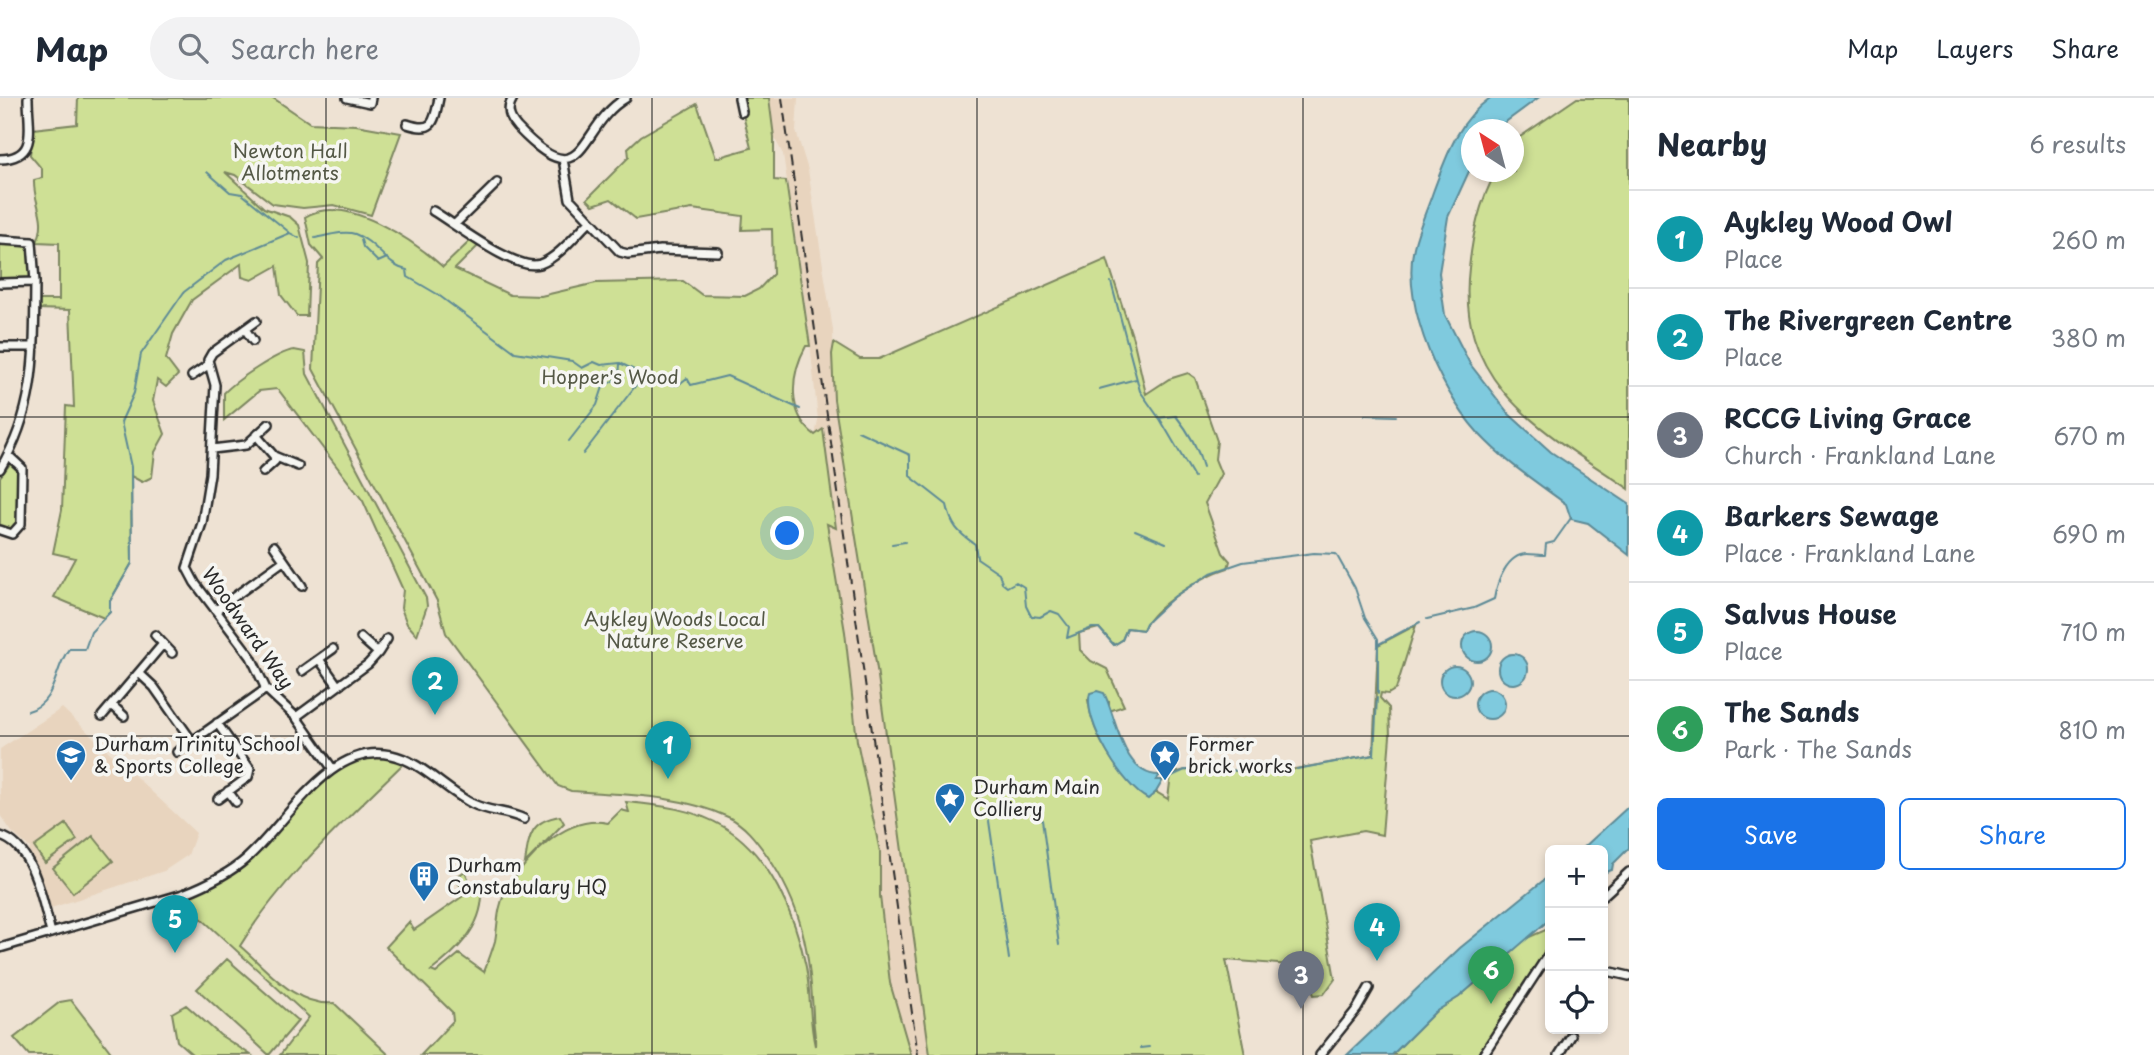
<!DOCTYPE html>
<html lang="en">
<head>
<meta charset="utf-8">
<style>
	:root { --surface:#fff; --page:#f2f2f3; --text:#1f2937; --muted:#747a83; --line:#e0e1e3; --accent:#1a73e8 }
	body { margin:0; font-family:"Playpen Sans",sans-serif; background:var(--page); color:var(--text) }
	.controls { position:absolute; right:21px; bottom:21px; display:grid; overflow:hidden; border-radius:10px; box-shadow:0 4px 10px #0003 }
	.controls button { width:63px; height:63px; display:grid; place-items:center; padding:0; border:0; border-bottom:2px solid var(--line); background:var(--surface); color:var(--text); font:35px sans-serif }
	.compass { position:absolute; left:1461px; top:21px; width:63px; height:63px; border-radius:50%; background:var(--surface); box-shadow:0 4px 10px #0003; rotate:324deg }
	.you { position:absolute; left:788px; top:436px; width:24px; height:24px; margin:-18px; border:5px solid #fff; border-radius:50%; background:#1a73e8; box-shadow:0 0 0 10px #1a73e833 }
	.badge { display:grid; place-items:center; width:46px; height:46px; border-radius:50%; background:var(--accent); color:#fff; font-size:23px; font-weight:700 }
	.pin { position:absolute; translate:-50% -58px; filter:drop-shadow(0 2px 4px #0008) }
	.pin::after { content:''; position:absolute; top:37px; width:24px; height:21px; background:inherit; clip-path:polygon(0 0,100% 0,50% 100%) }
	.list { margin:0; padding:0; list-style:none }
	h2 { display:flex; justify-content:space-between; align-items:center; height:91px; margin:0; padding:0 28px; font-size:30px }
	h2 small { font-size:23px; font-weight:400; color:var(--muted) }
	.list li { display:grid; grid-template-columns:46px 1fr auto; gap:21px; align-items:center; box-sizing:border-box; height:98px; padding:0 28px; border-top:2px solid var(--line) }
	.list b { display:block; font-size:26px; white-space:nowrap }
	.list p { margin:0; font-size:23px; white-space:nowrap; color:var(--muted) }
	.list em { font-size:23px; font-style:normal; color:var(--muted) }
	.actions { display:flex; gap:14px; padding:21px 28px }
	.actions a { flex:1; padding:16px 0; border:2px solid var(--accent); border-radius:10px; text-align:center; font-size:24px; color:var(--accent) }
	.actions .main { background:var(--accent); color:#fff }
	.icon { flex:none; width:38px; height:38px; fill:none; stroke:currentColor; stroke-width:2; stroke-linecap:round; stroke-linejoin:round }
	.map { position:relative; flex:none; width:1629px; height:957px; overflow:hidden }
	header { display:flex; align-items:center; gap:42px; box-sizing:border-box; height:98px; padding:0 35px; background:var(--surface); border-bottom:2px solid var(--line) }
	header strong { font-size:33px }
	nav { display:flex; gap:38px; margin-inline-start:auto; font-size:24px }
	.search { width:490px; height:63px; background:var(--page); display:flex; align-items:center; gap:18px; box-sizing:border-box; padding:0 24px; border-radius:38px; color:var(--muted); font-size:26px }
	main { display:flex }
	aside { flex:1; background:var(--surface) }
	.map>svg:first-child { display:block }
	.built { fill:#e8d4be }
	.green { fill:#cee095; stroke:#7c8660; stroke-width:2 }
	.water { fill:#7fcade; stroke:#5d8a96; stroke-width:2 }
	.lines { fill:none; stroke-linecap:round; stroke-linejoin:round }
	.stream { stroke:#5d8a96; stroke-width:2 }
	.minor-casing { stroke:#2b2b2b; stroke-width:12 }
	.minor { stroke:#f6f6f2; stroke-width:7 }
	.rail { stroke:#2b2b2b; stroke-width:2; stroke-dasharray:10 5; stroke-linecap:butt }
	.grid { fill:none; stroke:#2b2b2b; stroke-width:2; stroke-opacity:0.55 }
	.labels { text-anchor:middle; stroke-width:7; stroke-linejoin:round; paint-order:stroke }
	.park-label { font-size:19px; fill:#545846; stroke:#f6f6f2 }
	.street-label { font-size:19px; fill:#2b2b2b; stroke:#f6f6f2 }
	.poi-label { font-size:19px; fill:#2b2b2b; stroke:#f6f6f2; text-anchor:start }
</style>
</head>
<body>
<header>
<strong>Map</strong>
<div class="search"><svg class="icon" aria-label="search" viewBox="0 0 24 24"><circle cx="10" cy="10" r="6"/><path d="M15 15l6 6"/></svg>Search here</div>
<nav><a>Map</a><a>Layers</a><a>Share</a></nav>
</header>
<main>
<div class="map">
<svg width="1629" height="957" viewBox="0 0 1629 957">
	<rect width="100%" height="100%" fill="#eee2d3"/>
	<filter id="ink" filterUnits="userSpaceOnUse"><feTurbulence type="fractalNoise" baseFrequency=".0143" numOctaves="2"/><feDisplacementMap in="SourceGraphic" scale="14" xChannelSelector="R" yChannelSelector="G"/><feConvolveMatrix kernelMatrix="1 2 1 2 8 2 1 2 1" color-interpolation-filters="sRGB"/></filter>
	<g filter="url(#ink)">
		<path class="built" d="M 769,0 L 798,0 L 796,33 L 808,72 L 833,232 L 834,302 L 877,571 L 927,917 L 930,957 L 911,957 L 890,885 L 880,798 L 880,754 L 857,643 L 845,534 L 814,343 L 818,322 L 808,225 L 783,56 L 774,39 Z
			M 62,610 L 196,735 L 188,757 L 164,773 L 51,810 L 29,756 L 30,750 L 12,734 L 0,717 L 0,651 Z"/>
		<path class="green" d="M 78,0 L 273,0 L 310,25 L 356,27 L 401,35 L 371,117 L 334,107 L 303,110 L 273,106 L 235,77 L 225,74 L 264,110 L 290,119 L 299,127 L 309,165 L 307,218 L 297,218 L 281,197 L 277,168 L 252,182 L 242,179 L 241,166 L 192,202 L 173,236 L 166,261 L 178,277 L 166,289 L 157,282 L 153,303 L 165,336 L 155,354 L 152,379 L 142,384 L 131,378 L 132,465 L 110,503 L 110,514 L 104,520 L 54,499 L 75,460 L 53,455 L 62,412 L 66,308 L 74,309 L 70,212 L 38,211 L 39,202 L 59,202 L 59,145 L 37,144 C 48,119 33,106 34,82 L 42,80 L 42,71 L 30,57 L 33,31 L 77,26 Z
			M 739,0 L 769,0 L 774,39 L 774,82 L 786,83 L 810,248 L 806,248 C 790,277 787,316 815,337 L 823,331 L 836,430 L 827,426 L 845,534 L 857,643 L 880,754 L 880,798 L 890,885 L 911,957 L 421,957 L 453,923 L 452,914 L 386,849 L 409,824 L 414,832 L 466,796 L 455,780 L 465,773 L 473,792 L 482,796 C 482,830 456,854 431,873 L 436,875 L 459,856 L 484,874 C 488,864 492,853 495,843 C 498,827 497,810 505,795 C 525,761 565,716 608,725 L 621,712 L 629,714 L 626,704 C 660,707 694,711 724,729 C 769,755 796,819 806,869 C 811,895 809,923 815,948 C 816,938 813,927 813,916 C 810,856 803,808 766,756 C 756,742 744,726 728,719 C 678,696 625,697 571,693 L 558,688 L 446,535 L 437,503 L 313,271 L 318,166 L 323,161 L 311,147 L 305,119 C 344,94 414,143 443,169 L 470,143 L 479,147 L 455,171 L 510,197 L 541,198 L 596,185 L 683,183 L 702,197 L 745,198 L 759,191 L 773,176 L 772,131 L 742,132 L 743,118 L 692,111 L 636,121 L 611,101 L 593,107 L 587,101 L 629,59 L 628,50 L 641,38 L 697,6 L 716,60 L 751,50 Z
			M 1577,0 L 1629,0 L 1629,391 C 1544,333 1455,288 1469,170 C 1473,135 1479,105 1496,74 L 1514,74 L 1514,46 L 1517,41 Z
			M 0,146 L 30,149 L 31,180 L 0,181 Z
			M 1107,161 L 1134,244 L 1146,296 L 1169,281 L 1188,275 L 1195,280 L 1217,343 L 1215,361 L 1221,376 L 1205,405 L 1223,455 L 1230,463 L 1228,470 C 1204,477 1153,508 1143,532 L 1127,530 L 1122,542 L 1114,547 L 1099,530 L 1079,535 L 1080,552 L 1091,563 L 1107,571 L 1124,608 L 1109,613 L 1109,604 L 1088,602 C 1093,640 1118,677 1148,700 L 1156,694 L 1168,701 L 1171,676 L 1185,672 L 1284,673 L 1373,657 L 1378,547 L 1416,527 L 1396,591 L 1388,596 L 1381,595 L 1380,600 L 1389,610 L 1390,638 L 1382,737 L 1363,733 L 1310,743 L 1335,881 L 1324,896 L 1314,897 L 1304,868 L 1226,862 L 1245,957 L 930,957 L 877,571 L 834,302 L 832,256 L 834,245 L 860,261 L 879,261 Z
			M 294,252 L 305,254 L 307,276 L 426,500 L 427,508 L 417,537 L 407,526 L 401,510 L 403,492 L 363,403 L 280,294 L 277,291 L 259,293 L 224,322 L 224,295 C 235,283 278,254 294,252 Z
			M 11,365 L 17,369 L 17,427 L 8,432 L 0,427 L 0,379 Z
			M 374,654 L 407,662 C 349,719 282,779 240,848 C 267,871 295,909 334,905 L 389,957 L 280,957 L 309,919 L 177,798 L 230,773 L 332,670 Z
			M 560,718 L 564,725 L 525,765 C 529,738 530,723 560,718 Z
			M 66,726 L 77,742 L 45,765 L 34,749 Z
			M 93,738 L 113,763 L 73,795 L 53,770 Z
			M 1550,830 L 1550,848 L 1512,911 L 1478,957 L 1392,957 L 1435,914 L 1459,899 L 1527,840 Z
			M 227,861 L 298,923 L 269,957 L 197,891 Z
			M 71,902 L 113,957 L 29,957 L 14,940 L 60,904 Z
			M 186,907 L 220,937 L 251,957 L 193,957 L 177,943 L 172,915 Z"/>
		<path class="water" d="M 1490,0 L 1538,0 L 1496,31 L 1472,32 L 1471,69 L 1448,119 L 1439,175 L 1445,217 L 1470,266 L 1509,316 L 1551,354 L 1629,406 L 1629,457 L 1588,425 L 1571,421 L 1566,406 C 1539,386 1510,367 1486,343 C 1444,303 1400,208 1414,149 C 1418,131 1427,112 1433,94 C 1447,57 1457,24 1490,0 Z
			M1462 548a15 15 0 1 1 30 0a15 15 0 1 1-30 0Z
			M1498 571a15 15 0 1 1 30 0a15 15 0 1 1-30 0Z
			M1440 583a15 15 0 1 1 30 0a15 15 0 1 1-30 0Z
			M1475 606a15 15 0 1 1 30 0a15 15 0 1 1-30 0Z
			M 1097,593 L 1104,595 C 1116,617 1122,678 1160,677 L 1156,682 L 1163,682 L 1156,694 L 1148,701 C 1123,689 1082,622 1090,595 Z
			M 1629,708 L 1629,750 L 1613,766 L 1612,772 L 1603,775 L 1603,752 L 1581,752 Z
			M 1550,777 L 1550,821 L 1459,899 L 1435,914 L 1392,957 L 1347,957 L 1460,850 Z"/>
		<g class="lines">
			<path class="stream" d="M 207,74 L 230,94 L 242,96 L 289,134
				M 315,140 C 326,138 344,132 355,136 C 377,144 386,168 407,172 L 408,179 L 437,196 L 515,254 L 572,263 L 582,270 L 594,264 L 601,267 L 620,265 L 664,287 L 669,283 L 671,287 L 678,287 L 687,280 L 691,287 L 727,278 L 800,311
				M 361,142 L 363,149 L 378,164 L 387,160
				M 1111,184 L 1140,293 L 1159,320 L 1176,318 C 1189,334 1198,349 1203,369
				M 1099,291 L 1136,281
				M 1365,317 L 1396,318
				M 1160,321 L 1194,379
				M 858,333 L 910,357 L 910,378 L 947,407 C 951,427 958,435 975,446 L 977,460 L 999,475 L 1002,485 L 1007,489 L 1016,484 L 1024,489 L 1026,508 L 1031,518 L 1040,519 L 1051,513 L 1059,516 L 1069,529 L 1067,540 L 1092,530 L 1099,530 L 1114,547 L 1122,542 L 1127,530 L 1143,532 L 1146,525 L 1175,498 L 1211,475 L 1243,464 L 1314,455 L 1336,456 L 1355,490 L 1365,520 L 1378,541 L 1378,595
				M 569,343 L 597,307 L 603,289 L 619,279 L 620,266
				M 583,356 L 643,278
				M 1135,432 L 1166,445
				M 892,446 L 905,444
				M 1427,521 L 1474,510 L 1494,501 C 1497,484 1507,456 1527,456 C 1533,456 1539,457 1545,457 L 1546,446 L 1554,444 L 1571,420
				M 1379,546 L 1420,524
				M 28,613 C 57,605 54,569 69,551 L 85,551 L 91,534 L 110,514 L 110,503 L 132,465 L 131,369 L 121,324 L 134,295 L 141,256 L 184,194 L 226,162 L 290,135 L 299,140
				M 1297,671 L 1374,657 L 1377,599
				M 1163,682 L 1185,672 L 1284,673
				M 1042,722 L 1059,847
				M 989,723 L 1009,861
				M 1140,950 L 1149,949"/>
			<g class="minor-casing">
				<path id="minor" d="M 347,0 L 370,5 L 371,0
					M 513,0 C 506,11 509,20 517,29 C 587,103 577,28 626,0
					M 739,0 L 742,14
					M 407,26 C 434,35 434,24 439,0
					M 0,61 C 39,60 28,30 28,0
					M 563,61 L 570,101 L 620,154 L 628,156 L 660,152 L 718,154
					M 433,113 C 455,126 516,174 540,166 C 559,159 576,136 590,123
					M 455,126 L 497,85
					M 0,142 L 32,144 L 35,184 L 0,185
					M 256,223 L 212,255 L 208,262 L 215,287 L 210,376 L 202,425 L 187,470 L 195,485 L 251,559 L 266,591 L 296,619 L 332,670
					M 245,231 L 253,243
					M 0,249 L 34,249
					M 192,278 L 208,267
					M 256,337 L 274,358 L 275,363 L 263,374
					M 212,351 L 246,347 L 269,326
					M 274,358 L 298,368
					M 0,371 C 37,309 34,253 35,184
					M 0,432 L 12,436 L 21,426 L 22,370 L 8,357
					M 274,448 L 302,488
					M 216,512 L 282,464
					M 155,537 L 172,555
					M 378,555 L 387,541
					M 319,561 L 338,588
					M 302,573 L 333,551
					M 139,575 L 154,589 L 192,643
					M 112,607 L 124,618
					M 102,618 L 163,546
					M 296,619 L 368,566 L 378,555 L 361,540
					M 217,625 L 250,671 L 248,679 L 218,701
					M 177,654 L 266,591
					M 228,693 L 236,704
					M 0,738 C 34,747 43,805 51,835
					M 1603,798 L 1629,774
					M 0,850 L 183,796 C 206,787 229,776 247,760 C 288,724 330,643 391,657 C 421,663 445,692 473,706 C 489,714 508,713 524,721
					M 1603,872 L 1629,878
					M 1320,957 L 1357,911 L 1369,890
					M 1483,957 L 1550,854
					M 1559,957 L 1571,938"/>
			</g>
			<use href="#minor" class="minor"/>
			<path class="rail" d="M 782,0 L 918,957"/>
		</g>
	</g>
	<path class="grid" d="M 326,0 L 326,957M 652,0 L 652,957M 977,0 L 977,957M 1303,0 L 1303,957M 0,319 L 1629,319M 0,638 L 1629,638"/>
	<defs>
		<g id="school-pin" transform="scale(1.575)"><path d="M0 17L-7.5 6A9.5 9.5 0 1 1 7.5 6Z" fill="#1f6fb2" stroke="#f6f6f2"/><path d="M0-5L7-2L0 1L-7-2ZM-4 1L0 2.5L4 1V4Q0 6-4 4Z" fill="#fff"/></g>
		<g id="sight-pin" transform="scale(1.575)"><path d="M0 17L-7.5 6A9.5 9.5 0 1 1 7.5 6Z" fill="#1f6fb2" stroke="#f6f6f2"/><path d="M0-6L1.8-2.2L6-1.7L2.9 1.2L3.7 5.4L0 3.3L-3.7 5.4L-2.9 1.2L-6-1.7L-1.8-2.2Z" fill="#fff"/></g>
		<g id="building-pin" transform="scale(1.575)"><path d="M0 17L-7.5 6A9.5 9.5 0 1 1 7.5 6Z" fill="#1f6fb2" stroke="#f6f6f2"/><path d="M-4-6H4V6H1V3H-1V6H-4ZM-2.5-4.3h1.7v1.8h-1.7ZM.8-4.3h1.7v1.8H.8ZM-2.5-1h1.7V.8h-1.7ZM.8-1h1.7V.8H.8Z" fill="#fff"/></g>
	</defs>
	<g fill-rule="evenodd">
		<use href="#school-pin" x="71" y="657"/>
		<use href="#sight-pin" x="1165" y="657"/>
		<use href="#sight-pin" x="950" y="700"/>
		<use href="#building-pin" x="424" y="778"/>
	</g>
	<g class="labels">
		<g class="park-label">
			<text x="290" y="60">Newton Hall<tspan x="290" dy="22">Allotments</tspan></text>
			<text x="610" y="286">Hopper's Wood</text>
			<text x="675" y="528">Aykley Woods Local<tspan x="675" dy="22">Nature Reserve</tspan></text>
		</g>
		<g class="street-label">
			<text transform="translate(248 530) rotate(55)" y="7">Woodward Way</text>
		</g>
		<g class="poi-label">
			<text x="94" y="653">Durham Trinity School<tspan x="94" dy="22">&amp; Sports College</tspan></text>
			<text x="1188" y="653">Former<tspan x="1188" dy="22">brick works</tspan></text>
			<text x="973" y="696">Durham Main<tspan x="973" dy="22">Colliery</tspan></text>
			<text x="447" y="774">Durham<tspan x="447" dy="22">Constabulary HQ</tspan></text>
		</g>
	</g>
</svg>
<div class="controls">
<button>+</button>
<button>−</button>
<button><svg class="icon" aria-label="locate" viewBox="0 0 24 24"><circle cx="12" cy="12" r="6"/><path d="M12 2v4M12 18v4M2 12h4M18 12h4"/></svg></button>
</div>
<svg class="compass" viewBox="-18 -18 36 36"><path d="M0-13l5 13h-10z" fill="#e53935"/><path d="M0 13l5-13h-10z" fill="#747a83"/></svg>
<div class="you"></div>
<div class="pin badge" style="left:668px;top:681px;background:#0f9aa8">1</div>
<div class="pin badge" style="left:435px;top:617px;background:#0f9aa8">2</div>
<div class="pin badge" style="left:1301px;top:911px;background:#6b7280">3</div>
<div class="pin badge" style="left:1377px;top:863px;background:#0f9aa8">4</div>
<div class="pin badge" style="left:175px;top:855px;background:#0f9aa8">5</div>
<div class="pin badge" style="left:1491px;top:906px;background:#2e9e5b">6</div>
</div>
<aside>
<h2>Nearby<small>6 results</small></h2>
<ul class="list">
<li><span class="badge" style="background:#0f9aa8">1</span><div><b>Aykley Wood Owl</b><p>Place</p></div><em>260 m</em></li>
<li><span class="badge" style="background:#0f9aa8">2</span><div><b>The Rivergreen Centre</b><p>Place</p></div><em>380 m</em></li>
<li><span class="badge" style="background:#6b7280">3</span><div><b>RCCG Living Grace</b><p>Church · Frankland Lane</p></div><em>670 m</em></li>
<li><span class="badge" style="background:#0f9aa8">4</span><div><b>Barkers Sewage</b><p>Place · Frankland Lane</p></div><em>690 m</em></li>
<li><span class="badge" style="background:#0f9aa8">5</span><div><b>Salvus House</b><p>Place</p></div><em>710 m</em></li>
<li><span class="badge" style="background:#2e9e5b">6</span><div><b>The Sands</b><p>Park · The Sands</p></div><em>810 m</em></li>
</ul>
<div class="actions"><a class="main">Save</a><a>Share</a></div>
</aside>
</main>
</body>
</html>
